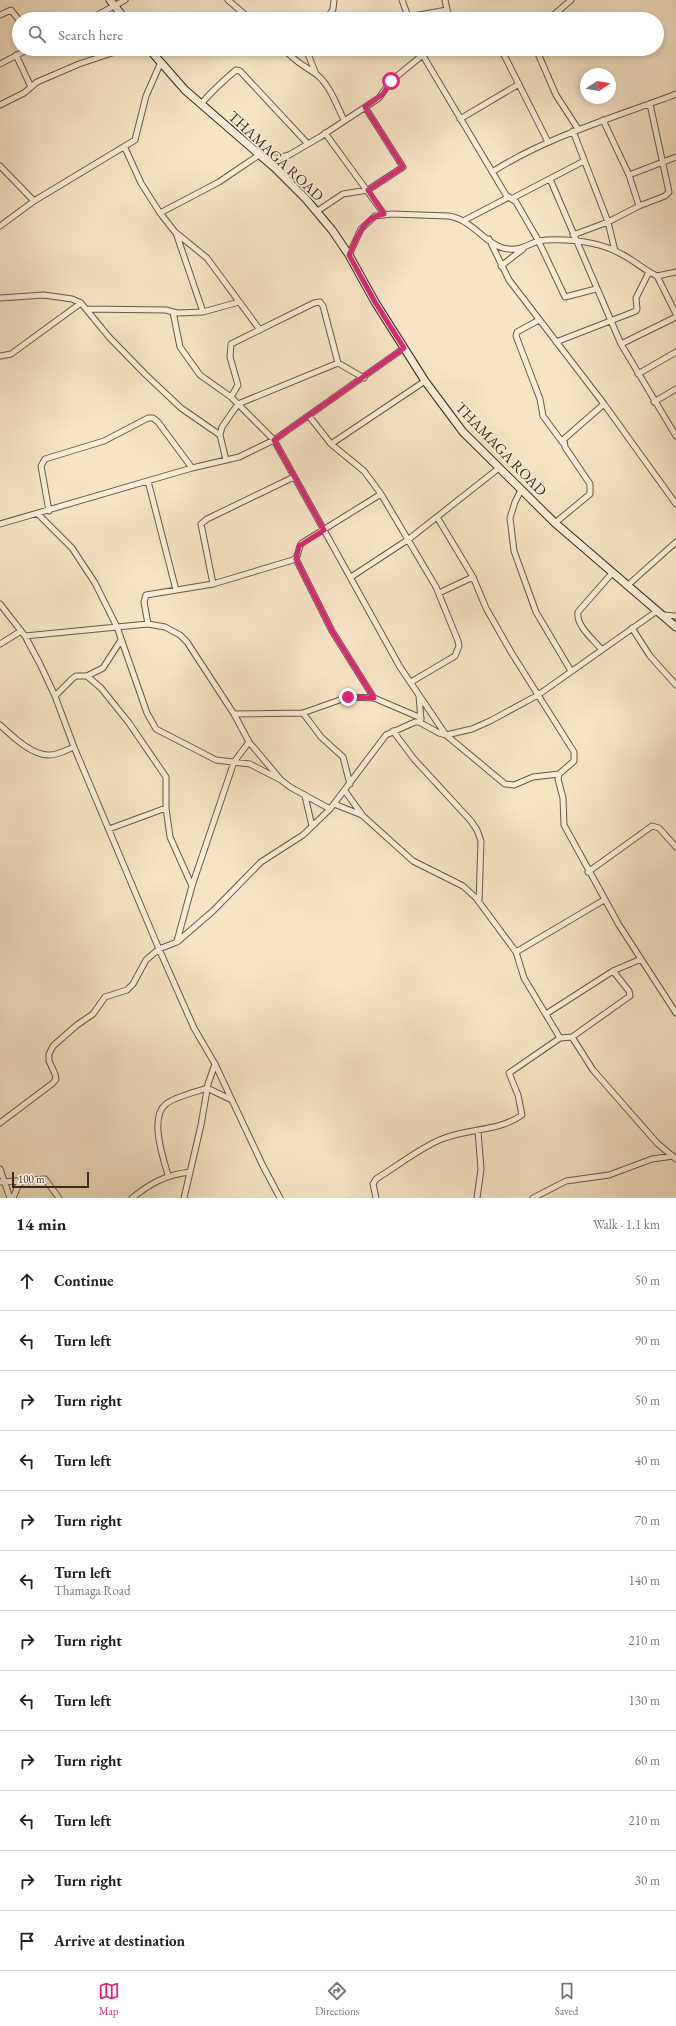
<!DOCTYPE html>
<html lang="en">
<head>
<meta charset="utf-8">
<style>
	:root { --surface:#fff; --page:#f2f2f2; --text:#202124; --muted:#757577; --line:#e0e0e0; --accent:#db2777 }
	body { margin:0; font-family:"EB Garamond",serif; background:var(--page); color:var(--text) }
	.compass { position:absolute; left:580px; top:68px; width:36px; height:36px; border-radius:50%; background:var(--surface); box-shadow:0 2px 6px #0003; rotate:78deg }
	.scale { position:absolute; left:12px; bottom:10px; width:77px; box-sizing:border-box; padding-left:4px; border:2px solid #382b1d; border-top:0; font-size:11px; line-height:14px; white-space:nowrap; color:#382b1d; -webkit-text-stroke:3px #f9edd9; paint-order:stroke }
	.stop { position:absolute; width:12px; height:12px; margin:-9px; border:3px solid #db2777; border-radius:50%; background:#fff }
	.stop.end { background:#db2777; border-color:#fff; box-shadow:0 1px 4px #0008 }
	.list { margin:0; padding:0; list-style:none }
	h2 { display:flex; justify-content:space-between; align-items:center; height:52px; margin:0; padding:0 16px; font-size:17px }
	h2 small { font-size:13px; font-weight:400; color:var(--muted) }
	.list li { display:grid; grid-template-columns:26px 1fr auto; gap:12px; align-items:center; box-sizing:border-box; height:60px; padding:0 16px; border-top:1px solid var(--line) }
	.list b { display:block; font-size:15px; white-space:nowrap }
	.list p { margin:0; font-size:13px; white-space:nowrap; color:var(--muted) }
	.list em { font-size:13px; font-style:normal; color:var(--muted) }
	.icon { flex:none; width:22px; height:22px; fill:none; stroke:currentColor; stroke-width:2; stroke-linecap:round; stroke-linejoin:round }
	.map { position:relative; flex:none; width:676px; height:1198px; overflow:hidden }
	.search { position:absolute; background:var(--surface); box-shadow:0 2px 6px #0003; left:12px; right:12px; top:12px; height:44px; display:flex; align-items:center; gap:10px; box-sizing:border-box; padding:0 14px; border-radius:22px; color:var(--muted); font-size:15px }
	.sheet { height:772px; background:var(--surface) }
	nav { display:flex; justify-content:space-around; align-items:center; box-sizing:border-box; height:56px; border-top:1px solid var(--line); background:var(--surface); font-size:11px; color:var(--muted) }
	nav a { display:grid; justify-items:center; gap:2px }
	nav .on { color:var(--accent) }
	.map>svg:first-child { display:block }
	.lines { fill:none; stroke-linecap:round; stroke-linejoin:round }
	.minor-casing { stroke:#685947; stroke-width:7 }
	.secondary-casing { stroke:#382b1d; stroke-width:9 }
	.minor { stroke:#f9edd9; stroke-width:5 }
	.secondary { stroke:#f9edd9; stroke-width:7 }
	.route { stroke:#db2777; stroke-width:5 }
	.labels { text-anchor:middle; stroke-width:3.5; stroke-linejoin:round; paint-order:stroke }
	.street-label { font-size:15px; fill:#382b1d; stroke:#f9edd9 }
</style>
</head>
<body>
<div class="map">
<svg width="676" height="1198" viewBox="0 0 676 1198">
	<rect width="100%" height="100%" fill="#f6e4c5"/>
	<filter id="stains"><feTurbulence type="fractalNoise" baseFrequency=".005" numOctaves="4"/><feColorMatrix values="0 0 0 0 .2 0 0 0 0 .09 0 0 0 0 .02 0 0 0 .5 -.17"/></filter>
	<radialGradient id="worn" r=".72"><stop offset=".6" stop-color="#630" stop-opacity="0"/><stop offset="1" stop-color="#630" stop-opacity=".3"/></radialGradient>
	<g class="lines">
		<g class="minor-casing">
			<path id="minor" d="M 228,0 L 250,19
				M 402,0 L 409,19
				M 445,0 L 449,19
				M 0,15 L 11,10 L 19,20
				M 408,17 L 447,10
				M 90,19 L 125,0
				M 327,19 L 333,9 L 334,0
				M 549,19 L 571,0
				M 284,49 C 295,62 303,65 316,74 C 330,85 336,104 344,120
				M 306,49 L 316,74
				M 419,49 L 506,195 L 516,202 L 538,240 L 565,297 L 596,289
				M 501,49 L 548,142
				M 536,49 L 556,95 L 578,129
				M 16,55 L 31,87
				M 0,64 L 29,49
				M 201,104 C 212,91 223,81 236,70 L 240,71 L 308,144
				M 0,105 L 24,93 L 37,82 L 79,64 L 124,49
				M 460,119 L 519,84
				M 603,120 L 629,175 L 639,206
				M 573,131 L 608,222 L 615,251
				M 325,133 L 384,214
				M 125,148 L 141,183 L 160,213 L 175,232 L 207,258 L 260,330
				M 263,159 L 278,158 L 289,155 L 320,137 L 379,98 L 391,81 L 430,49
				M 0,166 L 34,201
				M 492,172 C 549,136 613,118 676,94
				M 629,175 L 676,157
				M 550,179 L 621,344 L 676,436
				M 513,198 L 584,161
				M 316,212 L 343,194 L 368,190 L 403,167 L 365,107
				M 160,213 L 219,182 L 259,155
				M 463,221 L 509,197
				M 0,226 L 34,201 L 135,140 L 146,96 L 161,62
				M 176,233 L 203,312
				M 573,235 L 608,222 L 639,206 L 665,196 L 669,192 L 650,104
				M 489,239 L 509,280 L 604,404 L 564,439 L 565,447 L 590,484 L 590,494 L 555,523
				M 349,255 L 361,229 L 375,216 L 392,214 L 448,216 C 472,219 484,243 503,248 C 524,253 528,241 546,240 C 572,239 601,242 623,255 C 635,261 644,270 657,276 L 676,272
				M 501,266 L 523,249
				M 657,276 L 676,314
				M 0,298 L 44,295 L 72,299 L 81,303 L 109,337 L 145,374 L 181,408 L 220,435
				M 86,309 L 166,310 L 177,313 L 203,312 L 239,302
				M 173,312 L 180,347 L 200,375 L 231,397 L 274,440 L 400,667 L 446,735 L 505,784 L 514,785 L 533,777 L 559,774
				M 539,320 L 517,332 L 516,336 L 540,399 L 543,416 L 563,443
				M 556,342 L 636,311 L 637,309 L 636,298 L 649,272
				M 621,344 L 676,317
				M 0,356 L 11,354 L 81,303
				M 638,374 L 676,352
				M 231,397 L 238,385 L 230,357 L 231,344 L 314,303 L 320,302 L 323,306 L 338,363
				M 654,402 L 676,389
				M 604,404 L 676,504
				M 309,416 L 331,444 L 364,471 L 381,494 L 436,587 L 458,641 L 459,646 L 455,656 L 411,682
				M 331,444 L 425,381
				M 226,460 L 220,435 L 222,427 L 238,404 L 338,363 L 364,378
				M 148,481 L 176,590
				M 521,490 L 515,502 L 510,518 L 514,551 L 536,612 L 571,671
				M 49,511 L 41,466 L 45,459 L 104,441 L 148,418 L 153,418 L 158,422 L 192,468
				M 38,514 L 72,548 L 95,583 L 117,627 L 147,713 L 156,729 L 216,760 L 250,764 L 281,780
				M 437,517 L 473,577 L 486,608 L 511,652 L 574,752 L 574,761 L 559,774 L 558,779 L 563,798 L 564,825 L 619,925 L 676,1013
				M 0,524 L 192,468 L 239,457 L 274,440 L 404,348
				M 296,559 L 332,631 L 374,698
				M 351,577 L 409,539 L 499,468
				M 213,584 L 201,524 L 207,519 L 294,477
				M 628,585 L 676,542
				M 439,593 L 473,577
				M 0,604 L 25,636 L 40,664 L 55,696 L 74,747 L 159,949 L 194,1028 L 215,1064 L 263,1166 L 280,1198
				M 663,615 L 676,616
				M 148,624 L 144,602 L 146,595 L 213,584 L 293,560 C 300,557 297,548 302,543 L 381,494
				M 632,628 L 650,656 L 676,685
				M 25,636 L 148,624 L 165,627 L 180,635 L 187,642 L 234,714 L 249,742 L 281,780 L 290,787 L 330,809
				M 0,644 L 21,631
				M 601,649 C 593,639 576,626 578,612 L 613,572
				M 87,676 L 101,688 L 129,723 L 166,777 L 166,808 L 170,837 L 192,886
				M 55,696 L 72,679 L 76,676 L 87,676 L 103,668 L 121,640
				M 419,696 L 421,720
				M 303,713 L 321,737 L 343,757 L 350,784
				M 234,714 L 303,713 L 348,697 L 374,698 L 421,718
				M 0,725 C 12,736 32,756 50,755 C 58,755 66,750 74,747
				M 393,731 L 414,759 L 471,821 L 477,830 L 481,841 L 479,902
				M 345,791 L 363,816 L 413,861 L 463,886 L 476,898 L 516,952 L 524,978 L 560,1038
				M 305,796 L 312,826
				M 334,804 L 362,815
				M 109,829 L 166,808
				M 588,872 L 652,826 L 659,828 L 676,847
				M 177,941 L 192,886 L 234,762 L 249,742
				M 516,952 L 604,900
				M 546,1014 L 613,971 L 641,959
				M 572,1037 L 630,996 L 629,991 L 613,971
				M 0,1123 L 53,1083 L 56,1079 L 55,1074 L 49,1061 L 49,1054 L 53,1046 L 77,1025 L 93,1014 L 105,997 L 127,990 L 133,984 L 146,960 L 159,949 L 177,942 L 213,911 L 261,862 L 303,835 L 330,809 L 386,735 L 415,722 L 419,722 L 439,733 L 446,735 L 472,729 L 490,721 L 538,695 L 657,611
				M 0,1169 L 10,1198
				M 168,1175 C 163,1158 149,1117 166,1104 C 174,1097 196,1092 207,1088 L 232,1100
				M 0,1182 L 45,1179 L 59,1198
				M 13,1198 L 18,1186 L 22,1181
				M 132,1198 C 151,1183 165,1175 190,1172
				M 184,1198 L 201,1125 L 208,1084 L 215,1064
				M 376,1198 L 373,1184 L 376,1179 C 396,1167 421,1147 442,1139 C 468,1128 498,1132 522,1115 L 518,1095 L 509,1073 L 560,1038 L 572,1037 L 593,1070 L 657,1143 L 676,1159
				M 477,1198 L 481,1169 L 478,1131
				M 533,1198 L 566,1181 L 609,1175 L 652,1159 L 673,1156"/>
		</g>
		<g class="secondary-casing">
			<path id="secondary" d="M 110,0 L 125,19
				M 149,49 L 185,90 L 275,168 L 306,199 L 332,230 L 349,255 L 375,302 L 425,381 L 463,432 L 555,523 L 676,627"/>
		</g>
		<use href="#minor" class="minor"/>
		<use href="#secondary" class="secondary"/>
	</g>
	<g class="lines">
		<path class="route" d="M 348,697 L 374,698 L 332,631 L 296,559 L 299,546 L 324,530 L 274,440 L 404,348 L 375,302 L 349,255 C 357,238 363,217 384,214 L 368,190 L 403,167 L 365,107 L 383,94 L 391,81"/>
	</g>
	<g class="labels">
		<g class="street-label">
			<text transform="translate(276 156) rotate(43)" y="5">THAMAGA ROAD</text>
			<text transform="translate(501 449) rotate(46)" y="5">THAMAGA ROAD</text>
		</g>
	</g>
	<rect width="100%" height="100%" filter="url(#stains)"/>
	<rect width="100%" height="100%" fill="url(#worn)"/>
</svg>
<svg class="compass" viewBox="-18 -18 36 36"><path d="M0-13l5 13h-10z" fill="#e53935"/><path d="M0 13l5-13h-10z" fill="#757577"/></svg>
<div class="scale">100 m</div>
<div class="stop" style="left:391px;top:81px"></div>
<div class="stop end" style="left:348px;top:697px"></div>
<div class="search"><svg class="icon" aria-label="search" viewBox="0 0 24 24"><circle cx="10" cy="10" r="6"/><path d="M15 15l6 6"/></svg>Search here</div>
</div>
<section class="sheet">
<h2>14 min<small>Walk · 1.1 km</small></h2>
<ul class="list">
<li><svg class="icon" aria-label="ahead" viewBox="0 0 24 24"><path d="M12 20V5M6 11l6-6 6 6"/></svg><div><b>Continue</b></div><em>50 m</em></li>
<li><svg class="icon" aria-label="left" viewBox="0 0 24 24"><path d="M17 20v-9H6M10 6l-5 5 5 5"/></svg><div><b>Turn left</b></div><em>90 m</em></li>
<li><svg class="icon" aria-label="right" viewBox="0 0 24 24"><path d="M7 20v-9h11M14 6l5 5-5 5"/></svg><div><b>Turn right</b></div><em>50 m</em></li>
<li><svg class="icon" aria-label="left" viewBox="0 0 24 24"><path d="M17 20v-9H6M10 6l-5 5 5 5"/></svg><div><b>Turn left</b></div><em>40 m</em></li>
<li><svg class="icon" aria-label="right" viewBox="0 0 24 24"><path d="M7 20v-9h11M14 6l5 5-5 5"/></svg><div><b>Turn right</b></div><em>70 m</em></li>
<li><svg class="icon" aria-label="left" viewBox="0 0 24 24"><path d="M17 20v-9H6M10 6l-5 5 5 5"/></svg><div><b>Turn left</b><p>Thamaga Road</p></div><em>140 m</em></li>
<li><svg class="icon" aria-label="right" viewBox="0 0 24 24"><path d="M7 20v-9h11M14 6l5 5-5 5"/></svg><div><b>Turn right</b></div><em>210 m</em></li>
<li><svg class="icon" aria-label="left" viewBox="0 0 24 24"><path d="M17 20v-9H6M10 6l-5 5 5 5"/></svg><div><b>Turn left</b></div><em>130 m</em></li>
<li><svg class="icon" aria-label="right" viewBox="0 0 24 24"><path d="M7 20v-9h11M14 6l5 5-5 5"/></svg><div><b>Turn right</b></div><em>60 m</em></li>
<li><svg class="icon" aria-label="left" viewBox="0 0 24 24"><path d="M17 20v-9H6M10 6l-5 5 5 5"/></svg><div><b>Turn left</b></div><em>210 m</em></li>
<li><svg class="icon" aria-label="right" viewBox="0 0 24 24"><path d="M7 20v-9h11M14 6l5 5-5 5"/></svg><div><b>Turn right</b></div><em>30 m</em></li>
<li><svg class="icon" aria-label="arrive" viewBox="0 0 24 24"><path d="M6 21V4h12l-3 4 3 4H6"/></svg><div><b>Arrive at destination</b></div></li>
</ul>
</section>
<nav>
<a class="on"><svg class="icon" aria-label="map" viewBox="0 0 24 24"><path d="M3 6l6-2 6 2 6-2v14l-6 2-6-2-6 2zM9 4v14M15 6v14"/></svg>Map</a>
<a><svg class="icon" aria-label="directions" viewBox="0 0 24 24"><path d="M12 3l9 9-9 9-9-9zM9 14v-3h6M13 9l2 2-2 2"/></svg>Directions</a>
<a><svg class="icon" aria-label="saved" viewBox="0 0 24 24"><path d="M7 4h10v16l-5-4-5 4z"/></svg>Saved</a>
</nav>
</body>
</html>
